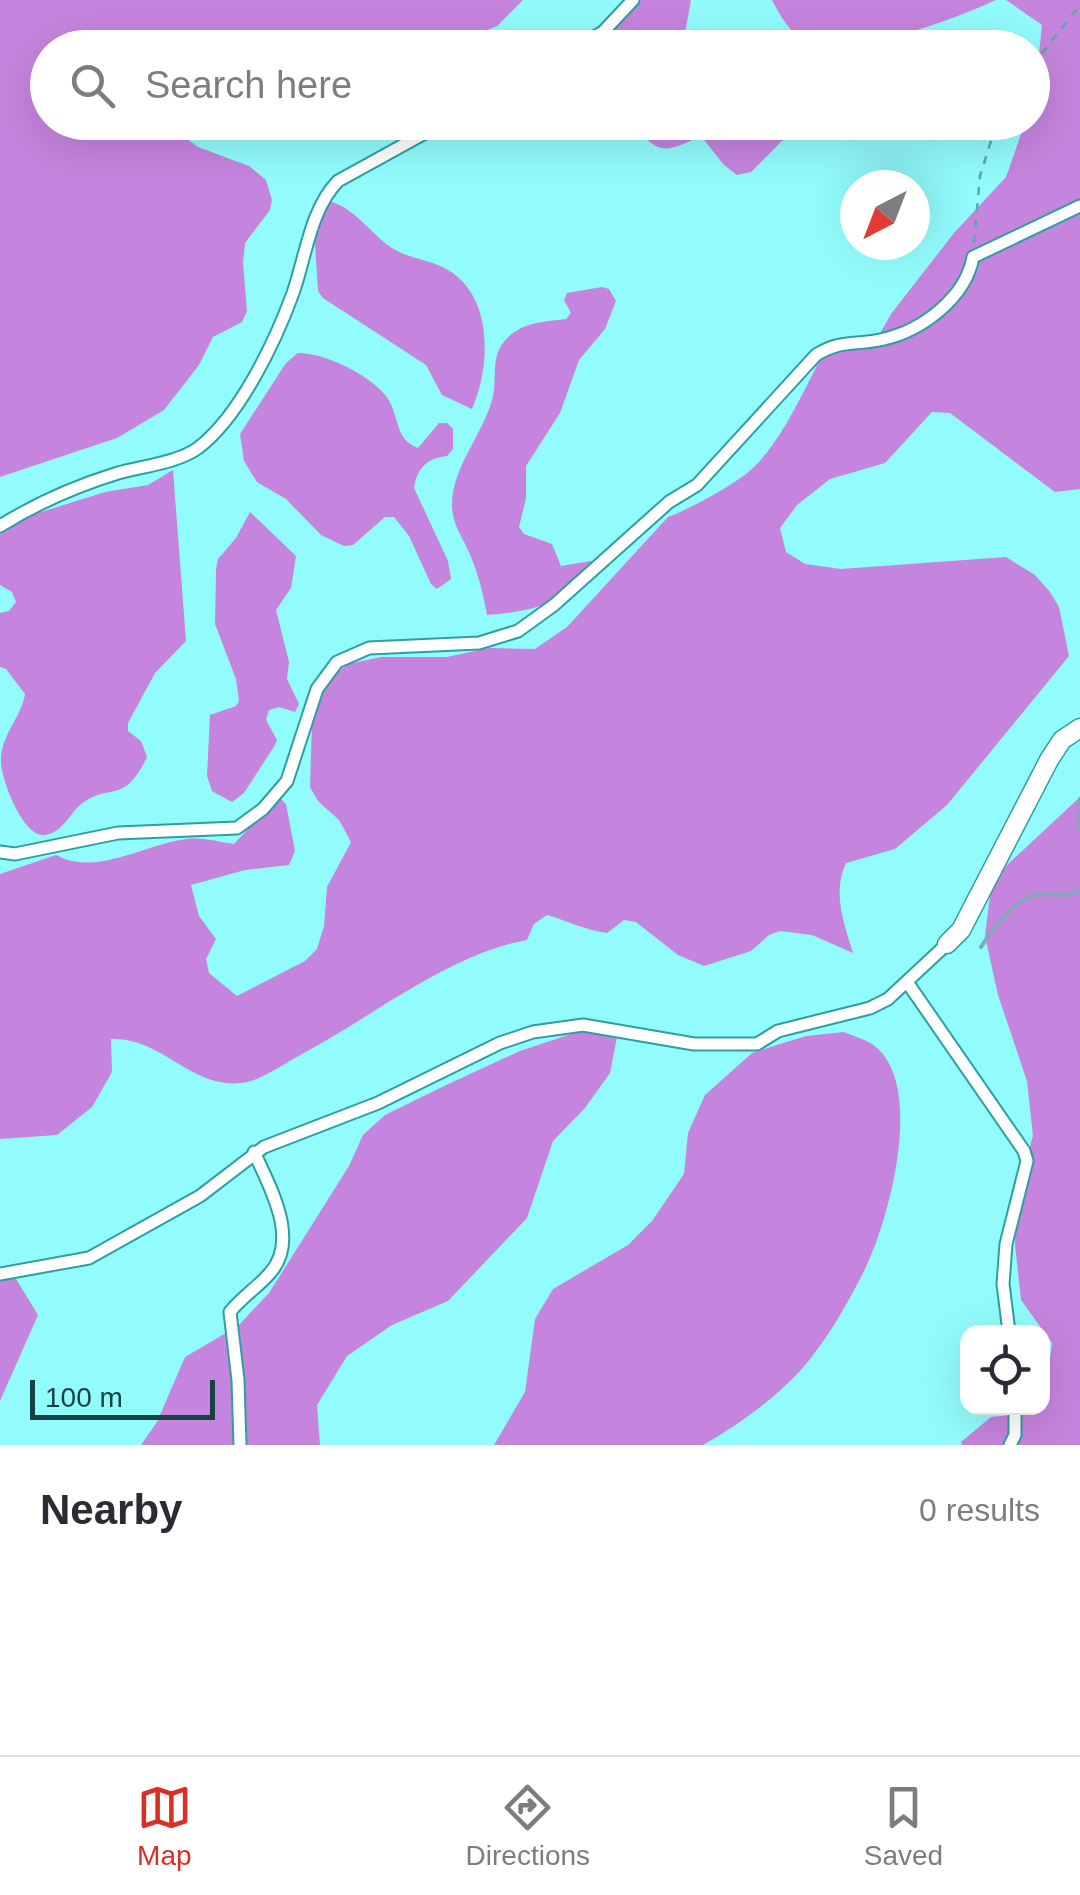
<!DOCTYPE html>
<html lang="en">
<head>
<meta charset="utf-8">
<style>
	:root { --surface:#fff; --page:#f7f7f7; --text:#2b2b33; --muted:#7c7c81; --line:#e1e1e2; --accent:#d93025 }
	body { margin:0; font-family:Helvetica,sans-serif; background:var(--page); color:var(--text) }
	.controls { position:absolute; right:30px; bottom:30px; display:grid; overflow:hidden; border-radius:20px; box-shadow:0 10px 40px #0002 }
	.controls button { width:90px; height:90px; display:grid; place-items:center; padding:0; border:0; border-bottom:2px solid var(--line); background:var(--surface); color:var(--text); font:50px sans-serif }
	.compass { position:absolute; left:840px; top:170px; width:90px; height:90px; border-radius:50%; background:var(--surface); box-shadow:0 10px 40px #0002; rotate:222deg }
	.scale { position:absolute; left:30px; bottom:25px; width:185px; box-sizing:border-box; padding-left:10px; border:5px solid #154343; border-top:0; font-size:28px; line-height:35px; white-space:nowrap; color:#154343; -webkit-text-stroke:8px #92fbfc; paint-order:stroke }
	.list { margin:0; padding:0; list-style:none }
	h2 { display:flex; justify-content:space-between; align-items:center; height:130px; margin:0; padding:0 40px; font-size:42px }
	h2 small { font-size:32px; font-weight:400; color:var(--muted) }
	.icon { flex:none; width:55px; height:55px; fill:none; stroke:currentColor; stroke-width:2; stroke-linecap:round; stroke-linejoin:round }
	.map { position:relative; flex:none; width:1080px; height:1445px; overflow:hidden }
	.search { position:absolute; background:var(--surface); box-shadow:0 10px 40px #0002; left:30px; right:30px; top:30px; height:110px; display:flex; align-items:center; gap:25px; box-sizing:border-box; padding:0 35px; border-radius:55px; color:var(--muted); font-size:38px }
	.sheet { height:310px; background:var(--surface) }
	nav { display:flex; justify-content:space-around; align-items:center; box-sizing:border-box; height:140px; border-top:2px solid var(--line); background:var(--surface); font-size:28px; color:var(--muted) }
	nav a { display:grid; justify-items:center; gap:5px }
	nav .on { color:var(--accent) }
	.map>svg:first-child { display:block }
	.forest { fill:#c584dd }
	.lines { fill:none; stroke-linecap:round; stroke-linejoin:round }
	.stream { stroke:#86a6bf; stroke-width:4 }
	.street-casing { stroke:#2e9fa1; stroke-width:15 }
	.secondary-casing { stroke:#2e9fa1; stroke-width:21 }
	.path { stroke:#5aa8a9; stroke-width:2.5; stroke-dasharray:8 8; stroke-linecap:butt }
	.street { stroke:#fff; stroke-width:11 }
	.secondary { stroke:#fff; stroke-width:18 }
</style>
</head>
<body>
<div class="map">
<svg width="1080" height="1445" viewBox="0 0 1080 1445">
	<rect width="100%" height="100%" fill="#92fbfc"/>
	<path class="forest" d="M 0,0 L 523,0 L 497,26 L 443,47 L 48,48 L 48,122 L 166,123 L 198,147 L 249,166 L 266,180 L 272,200 L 270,210 L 245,243 L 243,263 L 247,311 L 242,322 L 213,337 L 199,365 L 164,410 L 117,438 L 0,477 Z
		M 622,0 L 691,0 L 684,38 L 658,47 L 601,48 L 620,20 Z
		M 772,0 L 996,0 C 941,25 889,41 828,48 C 799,46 784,24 772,0 Z
		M 1006,0 L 1080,0 L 1080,489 L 1055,492 L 950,413 L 932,412 L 885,463 L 830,479 L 797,505 L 780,528 L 786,552 L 805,564 L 841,569 L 1006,557 L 1035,575 L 1050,592 L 1059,607 L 1069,656 L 947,805 L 895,849 L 846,863 C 832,893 844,923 853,953 L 812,935 L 780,931 L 769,935 L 751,951 L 704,966 L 678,955 L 636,922 L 624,920 L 607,933 C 585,930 568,921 547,915 L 534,924 L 527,940 C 449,954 372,1017 302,1054 C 285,1063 265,1078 247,1082 C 194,1093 162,1036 111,1039 L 112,1072 L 92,1107 L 57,1135 L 0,1139 L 0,874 L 56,855 C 96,877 145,844 187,839 C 201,837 219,842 234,844 L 273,802 L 281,799 L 286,804 L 295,851 L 289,865 L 245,870 L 191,885 L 199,916 L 216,939 L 206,959 L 209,973 L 237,996 L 305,961 L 317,949 L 324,926 L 327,887 L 351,842 L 339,820 L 318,801 L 310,787 L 312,723 L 329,679 L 348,664 L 381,657 L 447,657 L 489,648 L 535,649 L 567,627 L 668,517 C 690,509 738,483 754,467 C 786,435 805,386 827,347 L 877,339 L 891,314 L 954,233 L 1006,177 L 1025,123 L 1032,122 L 1042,25 Z
		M 632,123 L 811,123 L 812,132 L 782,141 L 751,172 L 737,175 L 724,165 L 701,136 C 665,153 659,156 632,123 Z
		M 324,200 C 354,205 368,232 392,248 C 409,259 430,259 448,270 C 493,296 491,366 472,409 L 442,395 L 426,365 L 323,298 L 318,291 L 313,211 Z
		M 602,287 L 609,289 L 616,301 L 605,329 L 579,360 L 560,413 L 526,466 L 526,498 L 519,527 L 524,534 L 552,544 L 561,566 L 591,561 L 598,564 L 600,571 C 569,602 530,612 487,615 C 483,592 477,569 467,548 C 460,533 452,522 452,505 C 452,466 485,432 493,396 C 497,378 491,359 503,343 C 519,322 543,322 566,319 L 571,313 L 564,300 L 567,293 Z
		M 298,353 C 325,353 368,374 385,395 C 400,412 393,439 418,448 L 439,423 L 447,423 L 453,429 L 453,449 L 447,456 C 428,458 417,467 414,488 L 448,561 L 451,579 L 437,589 L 431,584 L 409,536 L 394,517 L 385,517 L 353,545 L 344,546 L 321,535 L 286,499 L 257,482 L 244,461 L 240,434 L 286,363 Z
		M 173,470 L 186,641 L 155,673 L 128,723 L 128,731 L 141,741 L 147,757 C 123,807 110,781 80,805 C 68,816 63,832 45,835 C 24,839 0,778 1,760 C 1,735 21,718 25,694 L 6,669 L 0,667 L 0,613 L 9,611 L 16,602 L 12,592 L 0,585 L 0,525 L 105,492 L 148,485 Z
		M 250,512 L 296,556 L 291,588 L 276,610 L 289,662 L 287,679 L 299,704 L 295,712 L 279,707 L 269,710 L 266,720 L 277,740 L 275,745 L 244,793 L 232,802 L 212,791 L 207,776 L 210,715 L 236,706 L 239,701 L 236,679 L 215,624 L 216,569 L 218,559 L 236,538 Z
		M 1080,797 L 1080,1445 L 962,1445 L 961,1442 L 991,1417 L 1029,1413 L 1032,1408 L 1042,1408 C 1043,1387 1050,1365 1052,1343 L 1021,1300 L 1015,1245 L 1016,1195 L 1033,1136 L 1027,1081 L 998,995 L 985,936 L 992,879 Z
		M 595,1026 L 617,1037 L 610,1073 L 585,1108 L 553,1141 L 527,1218 L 448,1301 L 392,1325 L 347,1356 L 317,1405 L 320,1445 L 141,1445 L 157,1422 L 185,1357 L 238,1326 L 269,1293 L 349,1166 L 363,1135 L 385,1115 L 442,1087 L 520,1051 Z
		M 844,1032 C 853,1036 864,1039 872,1044 C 928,1082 888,1226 862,1275 C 845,1308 825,1343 800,1371 C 773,1400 737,1426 703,1445 L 494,1445 L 525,1392 L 535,1319 L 553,1289 L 628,1245 L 652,1221 L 684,1174 L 688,1133 L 705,1095 L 752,1053 L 806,1036 Z
		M 0,1274 L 16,1279 L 38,1315 L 0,1401 Z"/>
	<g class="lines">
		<path class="stream" d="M 1080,799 L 1080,830
			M 981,947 C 994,927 1016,896 1041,894 C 1057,893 1066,899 1080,889"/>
		<g class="street-casing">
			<path id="street" d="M 575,48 L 603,32 L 633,0
				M 0,526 C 37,503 76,486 118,473 C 143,466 177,463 198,448 C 240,416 275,342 293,293 C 306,256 310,210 338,181 L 445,122
				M 0,852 L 15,854 L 118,833 L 237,828 L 263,809 L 287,781 L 317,689 L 337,662 L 369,648 L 479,643 L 518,631 L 554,605 L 669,502 L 697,485 L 816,355 C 841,339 856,346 884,339 C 923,330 966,297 973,257 L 1080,206
				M 907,982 L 1024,1151 L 1027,1161 L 1006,1244 L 1003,1284 L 1009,1332
				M 0,1274 L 89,1258 L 200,1196 L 264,1147 L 378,1103 L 500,1043 L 533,1032 L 583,1025 L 694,1044 L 757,1044 L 778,1031 L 870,1008 L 888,999 L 947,944
				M 240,1445 L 238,1380 L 230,1312 C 242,1297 258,1287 270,1273 C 300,1240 270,1187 254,1152
				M 1010,1445 L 1015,1435 L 1015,1408"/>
		</g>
		<g class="secondary-casing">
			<path id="secondary" d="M 947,944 L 961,930 L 1049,760 L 1062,740 L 1080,728"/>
		</g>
		<path class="path" d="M 1032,66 L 1080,5
			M 974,243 L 980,176 L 997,122"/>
		<use href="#street" class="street"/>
		<use href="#secondary" class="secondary"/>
	</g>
</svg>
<div class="controls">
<button><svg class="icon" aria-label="locate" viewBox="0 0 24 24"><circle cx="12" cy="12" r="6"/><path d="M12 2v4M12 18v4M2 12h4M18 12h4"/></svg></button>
</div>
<svg class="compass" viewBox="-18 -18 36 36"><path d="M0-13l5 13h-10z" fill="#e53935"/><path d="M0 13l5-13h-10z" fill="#7c7c81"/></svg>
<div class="scale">100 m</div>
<div class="search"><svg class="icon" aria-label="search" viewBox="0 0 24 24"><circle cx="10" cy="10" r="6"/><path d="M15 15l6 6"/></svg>Search here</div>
</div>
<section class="sheet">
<h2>Nearby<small>0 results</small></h2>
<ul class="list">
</ul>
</section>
<nav>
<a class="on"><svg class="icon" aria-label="map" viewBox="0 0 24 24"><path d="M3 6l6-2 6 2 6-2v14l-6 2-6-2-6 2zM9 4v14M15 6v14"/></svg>Map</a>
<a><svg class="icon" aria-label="directions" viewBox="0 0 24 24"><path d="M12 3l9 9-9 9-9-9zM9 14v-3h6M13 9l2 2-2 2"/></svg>Directions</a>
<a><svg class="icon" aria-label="saved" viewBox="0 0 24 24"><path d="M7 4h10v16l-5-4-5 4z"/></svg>Saved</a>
</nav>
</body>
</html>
